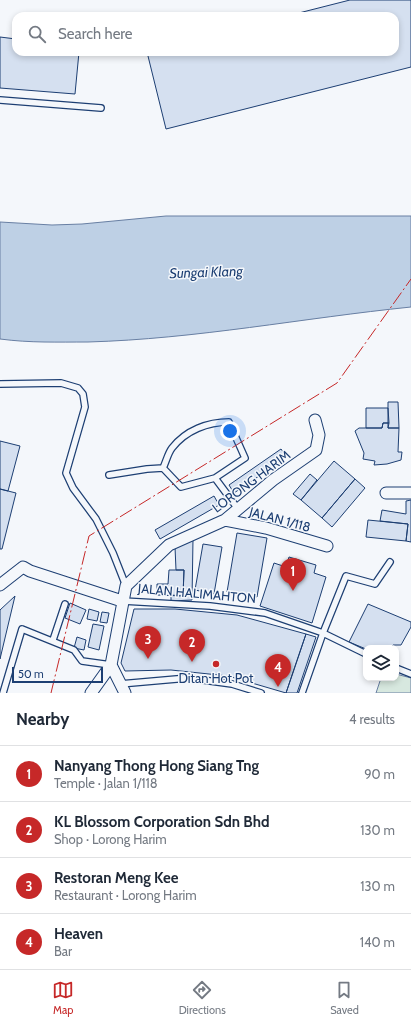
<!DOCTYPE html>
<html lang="en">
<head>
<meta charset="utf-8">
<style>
	:root { --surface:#fff; --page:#f6f6f7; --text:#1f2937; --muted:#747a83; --line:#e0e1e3; --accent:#c62828 }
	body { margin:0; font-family:Cabin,sans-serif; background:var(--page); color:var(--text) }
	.controls { position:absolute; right:12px; bottom:12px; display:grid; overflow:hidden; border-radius:8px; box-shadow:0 2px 6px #0003 }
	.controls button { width:36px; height:36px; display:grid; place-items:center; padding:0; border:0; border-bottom:1px solid var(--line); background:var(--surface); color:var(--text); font:20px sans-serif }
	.scale { position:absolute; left:12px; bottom:10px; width:91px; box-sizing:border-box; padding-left:4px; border:2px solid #1d3f73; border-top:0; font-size:11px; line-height:14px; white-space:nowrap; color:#1d3f73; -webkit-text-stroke:3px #f4f7fb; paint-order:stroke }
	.you { position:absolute; left:230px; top:431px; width:14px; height:14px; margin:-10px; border:3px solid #fff; border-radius:50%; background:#1a73e8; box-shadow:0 0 0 6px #1a73e833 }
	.badge { display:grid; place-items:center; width:26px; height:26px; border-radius:50%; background:var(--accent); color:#fff; font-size:13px; font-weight:700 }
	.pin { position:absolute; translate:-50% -33px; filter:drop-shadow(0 1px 2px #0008) }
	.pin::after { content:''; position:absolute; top:21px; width:14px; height:12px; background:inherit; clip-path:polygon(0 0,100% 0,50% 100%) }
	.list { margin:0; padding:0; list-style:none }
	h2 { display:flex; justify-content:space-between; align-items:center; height:52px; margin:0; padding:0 16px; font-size:17px }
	h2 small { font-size:13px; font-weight:400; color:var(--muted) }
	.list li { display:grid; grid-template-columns:26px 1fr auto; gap:12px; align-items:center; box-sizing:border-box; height:56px; padding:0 16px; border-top:1px solid var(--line) }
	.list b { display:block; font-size:15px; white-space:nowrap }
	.list p { margin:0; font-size:13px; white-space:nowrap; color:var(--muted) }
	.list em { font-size:13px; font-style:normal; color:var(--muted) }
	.icon { flex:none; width:22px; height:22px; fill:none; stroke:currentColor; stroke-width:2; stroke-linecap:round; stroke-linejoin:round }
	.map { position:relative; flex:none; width:411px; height:693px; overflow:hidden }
	.search { position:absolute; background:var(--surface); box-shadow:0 2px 6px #0003; left:12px; right:12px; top:12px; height:44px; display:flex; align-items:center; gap:10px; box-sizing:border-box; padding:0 14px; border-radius:12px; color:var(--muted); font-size:15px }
	.sheet { height:276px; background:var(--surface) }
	nav { display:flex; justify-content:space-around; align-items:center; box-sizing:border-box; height:56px; border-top:1px solid var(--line); background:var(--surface); font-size:11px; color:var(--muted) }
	nav a { display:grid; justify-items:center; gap:2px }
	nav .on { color:var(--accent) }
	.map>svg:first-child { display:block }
	.green { fill:#d7e8df; stroke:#687fa3 }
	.water { fill:#bed0e5; stroke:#687fa3 }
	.building { fill:#d5e0f0; stroke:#1d3f73 }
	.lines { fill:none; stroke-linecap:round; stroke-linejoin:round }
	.service-casing { stroke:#1d3f73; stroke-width:8 }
	.minor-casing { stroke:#1d3f73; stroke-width:13 }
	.service { stroke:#f4f7fb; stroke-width:5.5 }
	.minor { stroke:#f4f7fb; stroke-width:11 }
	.power { stroke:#c62828; stroke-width:1; stroke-dasharray:14 3 2 3; stroke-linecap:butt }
	.poi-dot { fill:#c62828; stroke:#f4f7fb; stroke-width:1.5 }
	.labels { text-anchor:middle; stroke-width:3; stroke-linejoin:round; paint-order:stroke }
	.street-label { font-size:13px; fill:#1d3f73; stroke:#f4f7fb }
	.poi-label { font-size:13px; fill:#1d3f73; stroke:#f4f7fb }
	.water-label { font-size:14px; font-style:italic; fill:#1d3f73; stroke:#f4f7fb }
</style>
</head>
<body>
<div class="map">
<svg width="411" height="693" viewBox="0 0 411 693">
	<rect width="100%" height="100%" fill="#f4f7fb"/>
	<path class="green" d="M 396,674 L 411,678 L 411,693 L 376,693 L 381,678 L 396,678 Z"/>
	<path class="water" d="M 166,216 L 411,216 L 411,307 C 303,318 196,339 88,342 C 58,342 30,343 0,339 L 0,222 L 52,225 L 82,224 Z"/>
	<path class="building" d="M 350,0 L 411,0 L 411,67 L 166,129 L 147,52 L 395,52 L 395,16 L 287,16 Z
		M 0,37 L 16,39 L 16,52 L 79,52 L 75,94 L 0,88 Z
		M 388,402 L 398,402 L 399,428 L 388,428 Z
		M 366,408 L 388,408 L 389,423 L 383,423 L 382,428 L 366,428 Z
		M 383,423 L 389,423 L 388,428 L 399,428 L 398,452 L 402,452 L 401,460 L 387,464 L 374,465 L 375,461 L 363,459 L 364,453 L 355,431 L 359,428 L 382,428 Z
		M 0,441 L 20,446 L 8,491 L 0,489 Z
		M 281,449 L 287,457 L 234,493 L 229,485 Z
		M 334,461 L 355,479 L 322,518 L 301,500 Z
		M 310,474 L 317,480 L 301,500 L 293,494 Z
		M 355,479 L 365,488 L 332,527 L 322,518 Z
		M 0,489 L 16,493 L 2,549 L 0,549 Z
		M 214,496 L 219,505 L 160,539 L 155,530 Z
		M 411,500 L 411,542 L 406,541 L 408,524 L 380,521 L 382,510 L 406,514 L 406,501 Z
		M 368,520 L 408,524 L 406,541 L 366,537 Z
		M 237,533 L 267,538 L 257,597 L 227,592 Z
		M 193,539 L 192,600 L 171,601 L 171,595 L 183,596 L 184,570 L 176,570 L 175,547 Z
		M 203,544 L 222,547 L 214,594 L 195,590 Z
		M 289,557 L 316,565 L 314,573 L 326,577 L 312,623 L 260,606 L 274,563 L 286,567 Z
		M 169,570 L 184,570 L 183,596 L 157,595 L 157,584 L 168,584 Z
		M 15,596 L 0,659 L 0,610 Z
		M 70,603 L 86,610 L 80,624 L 65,618 Z
		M 368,604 L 411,622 L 411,627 L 401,645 L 393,645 L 390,648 L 366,648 L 366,649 L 349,642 Z
		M 89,609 L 99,612 L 97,621 L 87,619 Z
		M 134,609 L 175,609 L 237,615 L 306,634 L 286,693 L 228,676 L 171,670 L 125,671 L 121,663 Z
		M 102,612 L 109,613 L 107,623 L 100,622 Z
		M 93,624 L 104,626 L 99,650 L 88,647 Z
		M 306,634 L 316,637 L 297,693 L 286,693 Z
		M 77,637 L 86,640 L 84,650 L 74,648 Z"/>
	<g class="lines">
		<g class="service-casing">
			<path id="service" d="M 0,100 L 101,108
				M 0,384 L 61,383 L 78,388 L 83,394 L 85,407 L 66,473 L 73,488 L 96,519 L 113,553 L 126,586
				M 163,468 C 166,462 168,453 172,448 C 186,430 208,422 229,422 L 245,458 L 215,478
				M 109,475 L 147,469 L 163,468 L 181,487 L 215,478 L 238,509
				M 123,601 L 210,606 L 265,613 L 323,633 L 366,654
				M 53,640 L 65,604
				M 396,668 L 411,674
				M 120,684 L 188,678 L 232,684 L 261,693
				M 3,693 L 22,629 L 74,650 L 82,661 L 111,665
				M 302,693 L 323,633 L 346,576 L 375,584 L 390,562"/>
		</g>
		<g class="minor-casing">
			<path id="minor" d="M 386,493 L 411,493
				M 225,520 L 266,528 L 327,546
				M 0,585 L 23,567 L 30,571 L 122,601
				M 111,665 L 125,693
				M 91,693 L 111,665 L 126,586 L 169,545 L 225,520 L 273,480 L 316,450 L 319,435 L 315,420"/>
		</g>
		<use href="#service" class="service"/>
		<use href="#minor" class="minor"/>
		<path class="power" d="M 51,693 L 89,536 L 337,383 L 411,279"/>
	</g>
	<circle class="poi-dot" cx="216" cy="664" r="4"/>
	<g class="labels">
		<g class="street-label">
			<text transform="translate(251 481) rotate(-37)" y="5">LORONG HARIM</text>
			<text transform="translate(280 519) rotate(15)" y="5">JALAN 1/118</text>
			<text transform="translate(197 593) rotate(5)" y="5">JALAN HALIMAHTON</text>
		</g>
		<g class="poi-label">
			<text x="216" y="683">Ditan Hot Pot</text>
		</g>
		<g class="water-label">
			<text transform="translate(206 272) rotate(-2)" y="5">Sungai Klang</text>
		</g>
	</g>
</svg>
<div class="controls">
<button><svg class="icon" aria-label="layers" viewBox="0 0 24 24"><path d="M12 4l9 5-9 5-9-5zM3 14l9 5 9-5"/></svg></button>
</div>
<div class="scale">50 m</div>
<div class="you"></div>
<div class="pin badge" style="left:293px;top:591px">1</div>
<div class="pin badge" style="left:192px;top:662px">2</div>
<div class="pin badge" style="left:148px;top:659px">3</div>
<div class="pin badge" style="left:278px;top:687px">4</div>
<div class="search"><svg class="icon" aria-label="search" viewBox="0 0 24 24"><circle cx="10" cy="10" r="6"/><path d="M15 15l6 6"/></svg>Search here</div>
</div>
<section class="sheet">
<h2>Nearby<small>4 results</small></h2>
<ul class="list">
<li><span class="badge">1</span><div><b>Nanyang Thong Hong Siang Tng</b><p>Temple · Jalan 1/118</p></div><em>90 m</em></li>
<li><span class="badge">2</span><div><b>KL Blossom Corporation Sdn Bhd</b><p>Shop · Lorong Harim</p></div><em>130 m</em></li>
<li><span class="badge">3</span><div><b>Restoran Meng Kee</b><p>Restaurant · Lorong Harim</p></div><em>130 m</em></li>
<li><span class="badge">4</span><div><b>Heaven</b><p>Bar</p></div><em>140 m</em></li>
</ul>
</section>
<nav>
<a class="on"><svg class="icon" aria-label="map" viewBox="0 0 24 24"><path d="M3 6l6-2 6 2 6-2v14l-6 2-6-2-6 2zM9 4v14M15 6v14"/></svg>Map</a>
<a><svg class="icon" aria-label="directions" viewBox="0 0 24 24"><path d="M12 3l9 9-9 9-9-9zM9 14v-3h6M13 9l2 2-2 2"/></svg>Directions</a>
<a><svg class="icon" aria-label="saved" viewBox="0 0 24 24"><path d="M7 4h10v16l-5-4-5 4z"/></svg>Saved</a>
</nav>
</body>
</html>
